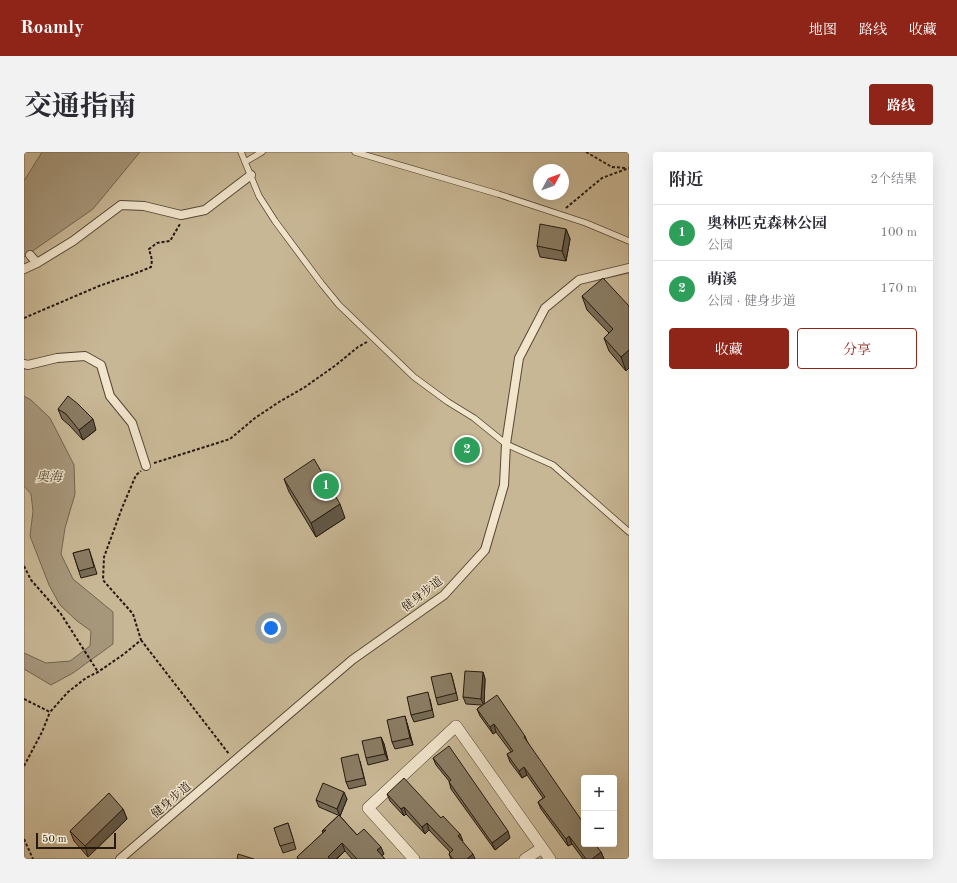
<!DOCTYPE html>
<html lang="zh">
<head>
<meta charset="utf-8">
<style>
	:root { --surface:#fff; --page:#f2f2f3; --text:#2b2b33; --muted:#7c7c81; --line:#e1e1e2; --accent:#8f2418 }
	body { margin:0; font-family:"Old Standard TT","Noto Serif SC",serif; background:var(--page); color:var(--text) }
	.controls { position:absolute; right:12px; bottom:12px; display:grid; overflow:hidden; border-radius:4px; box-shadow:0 4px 16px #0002 }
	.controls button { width:36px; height:36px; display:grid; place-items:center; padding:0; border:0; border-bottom:1px solid var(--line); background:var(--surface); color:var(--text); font:20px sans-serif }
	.compass { position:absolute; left:509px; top:12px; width:36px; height:36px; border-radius:50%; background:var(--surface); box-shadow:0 4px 16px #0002; rotate:49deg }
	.scale { position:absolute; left:12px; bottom:10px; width:80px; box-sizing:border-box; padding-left:4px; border:2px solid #24190e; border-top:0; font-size:11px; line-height:14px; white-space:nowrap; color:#24190e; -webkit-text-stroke:3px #f1e5cc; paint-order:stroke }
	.you { position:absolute; left:247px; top:476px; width:14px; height:14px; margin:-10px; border:3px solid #fff; border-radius:50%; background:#1a73e8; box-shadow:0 0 0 6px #1a73e833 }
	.badge { display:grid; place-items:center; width:26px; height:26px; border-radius:50%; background:var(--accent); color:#fff; font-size:13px; font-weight:700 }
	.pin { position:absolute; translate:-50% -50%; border:2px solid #fff; box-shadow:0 1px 4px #0006 }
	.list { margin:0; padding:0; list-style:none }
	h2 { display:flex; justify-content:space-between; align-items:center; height:52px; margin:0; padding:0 16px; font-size:17px }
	h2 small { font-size:13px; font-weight:400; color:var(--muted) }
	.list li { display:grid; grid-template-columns:26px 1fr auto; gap:12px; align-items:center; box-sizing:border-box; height:56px; padding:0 16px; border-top:1px solid var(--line) }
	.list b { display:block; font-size:15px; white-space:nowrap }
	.list p { margin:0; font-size:13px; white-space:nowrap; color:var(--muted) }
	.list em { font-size:13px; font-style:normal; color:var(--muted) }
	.actions { display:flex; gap:8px; padding:12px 16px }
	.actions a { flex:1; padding:9px 0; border:1px solid var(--accent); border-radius:4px; text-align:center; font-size:14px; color:var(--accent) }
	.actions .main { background:var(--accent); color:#fff }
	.map { position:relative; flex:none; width:605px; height:707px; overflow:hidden; border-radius:4px }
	header { display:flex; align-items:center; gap:24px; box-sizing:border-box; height:56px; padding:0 20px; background:var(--accent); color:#fff }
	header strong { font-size:19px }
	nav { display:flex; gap:22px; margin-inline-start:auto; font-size:14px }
	.intro { display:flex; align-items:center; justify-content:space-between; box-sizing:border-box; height:96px; padding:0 24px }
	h1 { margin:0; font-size:28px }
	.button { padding:10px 18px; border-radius:4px; background:var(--accent); color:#fff; font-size:14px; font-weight:700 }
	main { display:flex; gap:24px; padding:0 24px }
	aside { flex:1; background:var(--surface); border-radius:4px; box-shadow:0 4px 16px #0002 }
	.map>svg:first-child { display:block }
	.green { fill:#c8b795; stroke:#766852; fill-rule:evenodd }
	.water { fill:#a6967a; stroke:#72644f }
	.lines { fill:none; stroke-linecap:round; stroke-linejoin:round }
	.service-casing { stroke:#554837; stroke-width:7 }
	.pedestrian-casing { stroke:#554837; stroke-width:10 }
	.minor-casing { stroke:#554837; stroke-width:12 }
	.path { stroke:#24190e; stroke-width:2; stroke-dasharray:3 2; stroke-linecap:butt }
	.service { stroke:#f1e5cc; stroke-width:5.5 }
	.pedestrian { stroke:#f1e5cc; stroke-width:8 }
	.minor { stroke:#f1e5cc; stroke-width:11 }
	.wall { fill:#776b55; stroke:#24190e }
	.shaded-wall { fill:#615745; stroke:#24190e }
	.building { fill:#8a7c63; stroke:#24190e }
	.labels { text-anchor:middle; stroke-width:3; stroke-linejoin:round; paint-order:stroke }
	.street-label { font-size:12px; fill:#24190e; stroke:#f1e5cc }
	.water-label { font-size:13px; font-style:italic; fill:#584b39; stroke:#f1e5cc }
</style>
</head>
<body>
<header>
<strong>Roamly</strong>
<nav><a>地图</a><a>路线</a><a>收藏</a></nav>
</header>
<div class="intro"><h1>交通指南</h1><a class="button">路线</a></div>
<main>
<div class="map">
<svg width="605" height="707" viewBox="0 0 605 707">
	<rect width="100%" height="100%" fill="#e9d7b1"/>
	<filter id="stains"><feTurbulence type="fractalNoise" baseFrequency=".005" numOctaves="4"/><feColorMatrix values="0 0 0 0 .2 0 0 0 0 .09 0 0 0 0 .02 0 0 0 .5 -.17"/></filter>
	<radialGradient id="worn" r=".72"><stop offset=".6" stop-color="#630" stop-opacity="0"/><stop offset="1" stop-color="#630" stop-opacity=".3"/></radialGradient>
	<path class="green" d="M 0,0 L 605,0 L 605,707 L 0,707 ZM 515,18 L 539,18 L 539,42 L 515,42 ZM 560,626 L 590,626 L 590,692 L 560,692 Z"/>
	<path class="water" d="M 18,0 L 116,0 L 69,57 L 0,105 L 0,29 Z
		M 0,244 L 7,248 L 26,266 L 50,313 L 51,342 L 41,376 L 37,402 L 49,427 L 89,460 L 89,492 L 49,521 L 27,533 L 0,517 L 0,501 L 22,511 L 46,509 L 66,494 L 67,479 L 53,469 L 36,453 L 25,433 L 6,384 L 9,359 L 7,342 L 0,334 Z"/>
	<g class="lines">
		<g class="service-casing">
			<path id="service" d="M 217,0 L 221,10 L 238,0
				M 331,0 L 474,42 L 562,71 L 605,89
				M 221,10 L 235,44 L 251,69 L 297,131 L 315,153 L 390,225 L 424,250 L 450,266 L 482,292 L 529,313 L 605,380"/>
		</g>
		<g class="pedestrian-casing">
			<path id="pedestrian" d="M 6,103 L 13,111
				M 0,117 L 13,111 L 49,89 L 97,53 L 120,54 L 157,63 L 181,58 L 227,23
				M 0,212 L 4,213 L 33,206 L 61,204 L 77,213 L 86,244 L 108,271 L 122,314
				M 96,707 L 328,508 L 420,443 L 461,398 L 480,333 L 482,292 L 495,206 L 521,156 L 555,128 L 605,116"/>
		</g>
		<g class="minor-casing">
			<path id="minor" d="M 390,707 L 344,656 L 432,574 L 526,707
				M 501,707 L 518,696"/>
		</g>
		<path class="path" d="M 562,0 L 588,15 L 602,16
			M 542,56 L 578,26 L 605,16
			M 0,166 L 75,134 L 115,120 L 127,115 L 128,108 L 125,97 L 133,91 L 146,89 L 156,72
			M 130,311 L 206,287 L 231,266 L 255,250 L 281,235 L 312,213 L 334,195 L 343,190
			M 0,414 L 7,428 L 37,462 L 74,520
			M 117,488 L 205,602
			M 0,547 L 26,560 L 44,540 L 62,526 L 74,520 L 100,502 L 117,488 L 109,462 L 79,428 L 80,405 L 98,356 L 112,323 L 117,319
			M 0,614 L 18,580 L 26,560
			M 0,687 L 9,707"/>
		<use href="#service" class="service"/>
		<use href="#pedestrian" class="pedestrian"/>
		<use href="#minor" class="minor"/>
	</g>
	<path class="wall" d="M 542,77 L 546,87 L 542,109 L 516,105 L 513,94 Z
		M 558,144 L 605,154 L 605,216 L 602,219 L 585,199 L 580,186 L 585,181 L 563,158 Z
		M 34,257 L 72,278 L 59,288 L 45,273 L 38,267 Z
		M 260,327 L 321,366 L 292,385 L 265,340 Z
		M 65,397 L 73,422 L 57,426 L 49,401 Z
		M 459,520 L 461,527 L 460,552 L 501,584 L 503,589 L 560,692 L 577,700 L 580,707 L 559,707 L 548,692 L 544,694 L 517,657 L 514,650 L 519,646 L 503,623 L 498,626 L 486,610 L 483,602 L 487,600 L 472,580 L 469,582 L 456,564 L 453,557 L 458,553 L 442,552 L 439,545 Z
		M 427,521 L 429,528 L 434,548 L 414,553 L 412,546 Z
		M 406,547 L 410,565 L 390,570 L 387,563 Z
		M 383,571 L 389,593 L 371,597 L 368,590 Z
		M 357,585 L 360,592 L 364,608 L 344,613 L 342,606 Z
		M 409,606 L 486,686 L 471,698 L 427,637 L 425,629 L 412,613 Z
		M 336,609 L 342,633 L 325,637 L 322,630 Z
		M 363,642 L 417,666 L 436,682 L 438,689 L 451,707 L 427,707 L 425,702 L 426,700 L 405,678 L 401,682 L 382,662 L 380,664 L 366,649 Z
		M 323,647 L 316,664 L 295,655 L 292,648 Z
		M 99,657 L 103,667 L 64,705 L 50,689 L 46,679 Z
		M 315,663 L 333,683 L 360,702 L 358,704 L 361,707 L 328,707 L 321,699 L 313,707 L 274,707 L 273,705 L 299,681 L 298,679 Z
		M 264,671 L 272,697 L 259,701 L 250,676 Z"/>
	<path class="shaded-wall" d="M 542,77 L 546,87 L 542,109 L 538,99 Z
		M 605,198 L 605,216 L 602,219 L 597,205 Z
		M 69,267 L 72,278 L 59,288 L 55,278 Z
		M 316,352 L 321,366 L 292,385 L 287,371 Z
		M 459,520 L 461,527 L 460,554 L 457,547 Z
		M 381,564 L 383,571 L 389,593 L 386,586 Z
		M 470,572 L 472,580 L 469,582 L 466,575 Z
		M 357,585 L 360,592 L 364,608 L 361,602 Z
		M 500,615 L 503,623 L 498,626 L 495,619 Z
		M 320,640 L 323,647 L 316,664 L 313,657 Z
		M 380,655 L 382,662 L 380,664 L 377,657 Z
		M 99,657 L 103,667 L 64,705 L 61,694 Z
		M 403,671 L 405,678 L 401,682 L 398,675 Z
		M 484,679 L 486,686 L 471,698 L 468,691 Z
		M 436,682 L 439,689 L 437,691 L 434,684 Z
		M 545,684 L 548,692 L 544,694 L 542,687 Z
		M 318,691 L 321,699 L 312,707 L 305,707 L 304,705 Z
		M 357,695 L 360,702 L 355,706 L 353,698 Z
		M 577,700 L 580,707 L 568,707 Z
		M 449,702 L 451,707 L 443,707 Z"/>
	<path class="building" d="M 516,72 L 542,77 L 538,99 L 513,94 Z
		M 579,126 L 605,154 L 605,198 L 597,205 L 580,186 L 589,177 L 558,144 Z
		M 44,244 L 54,252 L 69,267 L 55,278 L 42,262 L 34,257 Z
		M 290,307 L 316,352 L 287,371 L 260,327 Z
		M 65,397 L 70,415 L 55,419 L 49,401 Z
		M 441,519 L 459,520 L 457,547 L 439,545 Z
		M 427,521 L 432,541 L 412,546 L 407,525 Z
		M 404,540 L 408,558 L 387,563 L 383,545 Z
		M 473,543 L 501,584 L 500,585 L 514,605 L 560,672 L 560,674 L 559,675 L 560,676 L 560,692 L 571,692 L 577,700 L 568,707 L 562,707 L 545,684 L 542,687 L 514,650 L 521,645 L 500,615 L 495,619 L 483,602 L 489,599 L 470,572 L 466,575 L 453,557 Z
		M 381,564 L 386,586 L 368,590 L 363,568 Z
		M 357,585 L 361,602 L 342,606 L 338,589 Z
		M 425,594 L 484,679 L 468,691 L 425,630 L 427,628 L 409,606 Z
		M 334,602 L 340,626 L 322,630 L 317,606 Z
		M 380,626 L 417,666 L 419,664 L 436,682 L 434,684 L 449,702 L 443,707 L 429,707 L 425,702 L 429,698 L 403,671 L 398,675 L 380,655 L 377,657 L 363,642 Z
		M 299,631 L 320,640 L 313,657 L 292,648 Z
		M 85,641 L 99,657 L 61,694 L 46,679 Z
		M 315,663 L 333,683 L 340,677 L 357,695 L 353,698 L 361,707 L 333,707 L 318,691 L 304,705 L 306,707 L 275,707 L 273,705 L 302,678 L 298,679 Z
		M 264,671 L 270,690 L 256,694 L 250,676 Z
		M 214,702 L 230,707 L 213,707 Z"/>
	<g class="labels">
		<g class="street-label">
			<text transform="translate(398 442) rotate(-38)" y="4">健身步道</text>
			<text transform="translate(147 648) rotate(-41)" y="4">健身步道</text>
		</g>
		<g class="water-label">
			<text x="25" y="329">奥海</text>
		</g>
	</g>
	<rect width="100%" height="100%" filter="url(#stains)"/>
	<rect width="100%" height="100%" fill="url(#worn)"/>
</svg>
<div class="controls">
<button>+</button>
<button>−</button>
</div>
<svg class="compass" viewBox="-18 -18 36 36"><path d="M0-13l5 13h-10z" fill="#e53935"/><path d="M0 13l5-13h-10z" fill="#7c7c81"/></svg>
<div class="scale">50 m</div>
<div class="you"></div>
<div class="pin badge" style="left:302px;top:334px;background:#2e9e5b">1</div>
<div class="pin badge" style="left:443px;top:298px;background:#2e9e5b">2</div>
</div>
<aside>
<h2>附近<small>2个结果</small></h2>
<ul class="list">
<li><span class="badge" style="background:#2e9e5b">1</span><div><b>奥林匹克森林公园</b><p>公园</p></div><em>100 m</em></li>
<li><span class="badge" style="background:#2e9e5b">2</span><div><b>萌溪</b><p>公园 · 健身步道</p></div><em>170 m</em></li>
</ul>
<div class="actions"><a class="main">收藏</a><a>分享</a></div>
</aside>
</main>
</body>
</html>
